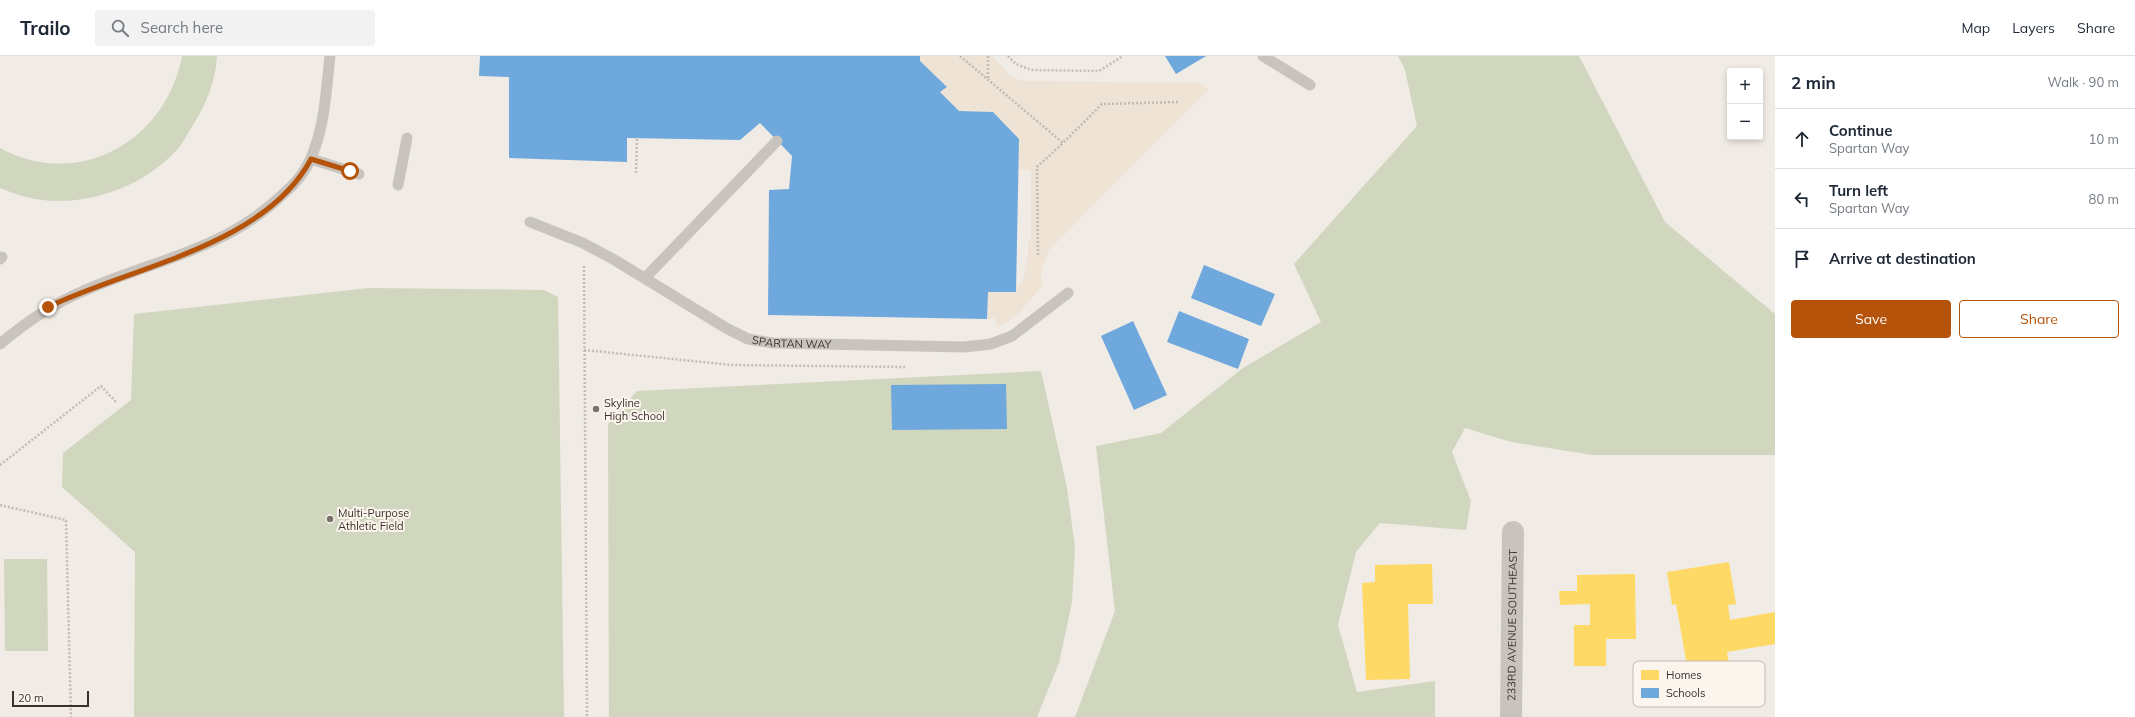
<!DOCTYPE html>
<html lang="en">
<head>
<meta charset="utf-8">
<style>
	:root { --surface:#fff; --page:#f2f2f3; --text:#1f2937; --muted:#747a83; --line:#e0e1e3; --accent:#b45309 }
	body { margin:0; font-family:Mulish,sans-serif; background:var(--page); color:var(--text) }
	.controls { position:absolute; right:12px; top:12px; display:grid; overflow:hidden; border-radius:4px; box-shadow:0 2px 6px #0003 }
	.controls button { width:36px; height:36px; display:grid; place-items:center; padding:0; border:0; border-bottom:1px solid var(--line); background:var(--surface); color:var(--text); font:20px sans-serif }
	.scale { position:absolute; left:12px; bottom:10px; width:77px; box-sizing:border-box; padding-left:4px; border:2px solid #3b302b; border-top:0; font-size:11px; line-height:14px; white-space:nowrap; color:#3b302b; -webkit-text-stroke:3px #fbf5ee; paint-order:stroke }
	.stop { position:absolute; width:12px; height:12px; margin:-9px; border:3px solid #b45309; border-radius:50%; background:#fff }
	.stop.end { background:#b45309; border-color:#fff; box-shadow:0 1px 4px #0008 }
	.list { margin:0; padding:0; list-style:none }
	h2 { display:flex; justify-content:space-between; align-items:center; height:52px; margin:0; padding:0 16px; font-size:17px }
	h2 small { font-size:13px; font-weight:400; color:var(--muted) }
	.list li { display:grid; grid-template-columns:26px 1fr auto; gap:12px; align-items:center; box-sizing:border-box; height:60px; padding:0 16px; border-top:1px solid var(--line) }
	.list b { display:block; font-size:15px; white-space:nowrap }
	.list p { margin:0; font-size:13px; white-space:nowrap; color:var(--muted) }
	.list em { font-size:13px; font-style:normal; color:var(--muted) }
	.actions { display:flex; gap:8px; padding:12px 16px }
	.actions a { flex:1; padding:9px 0; border:1px solid var(--accent); border-radius:4px; text-align:center; font-size:14px; color:var(--accent) }
	.actions .main { background:var(--accent); color:#fff }
	.icon { flex:none; width:22px; height:22px; fill:none; stroke:currentColor; stroke-width:2; stroke-linecap:round; stroke-linejoin:round }
	.map { position:relative; flex:none; width:1775px; height:661px; overflow:hidden }
	header { display:flex; align-items:center; gap:24px; box-sizing:border-box; height:56px; padding:0 20px; background:var(--surface); border-bottom:1px solid var(--line) }
	header strong { font-size:19px }
	nav { display:flex; gap:22px; margin-inline-start:auto; font-size:14px }
	.search { width:280px; height:36px; background:var(--page); display:flex; align-items:center; gap:10px; box-sizing:border-box; padding:0 14px; border-radius:4px; color:var(--muted); font-size:15px }
	main { display:flex }
	aside { flex:1; background:var(--surface) }
	.map>svg:first-child { display:block }
	.green { fill:#d1d6bf }
	.plaza { fill:#eee3d5 }
	.homes { fill:#ffd966 }
	.schools { fill:#6fa8dc }
	.lines { fill:none; stroke-linecap:round; stroke-linejoin:round }
	.path { stroke:#c2bbb6; stroke-width:2.5; stroke-dasharray:2 2; stroke-linecap:butt }
	.lane { stroke:#c9c3be; stroke-width:11 }
	.street { stroke:#c9c3be; stroke-width:22 }
	.route { stroke:#b45309; stroke-width:5 }
	.poi-dot { fill:#7a716c; stroke:#fbf5ee; stroke-width:1.5 }
	.labels { text-anchor:middle; stroke-width:4; stroke-linejoin:round; paint-order:stroke }
	.street-label { font-size:11px; fill:#3b302b; stroke:#fbf5ee }
	.poi-label { font-size:11px; fill:#3b302b; stroke:#fbf5ee; text-anchor:start }
	.key { fill:#fbf5ee; stroke:#c1bab4; stroke-width:1 }
	.key-label { font-size:11px; fill:#3b302b }
</style>
</head>
<body>
<header>
<strong>Trailo</strong>
<div class="search"><svg class="icon" aria-label="search" viewBox="0 0 24 24"><circle cx="10" cy="10" r="6"/><path d="M15 15l6 6"/></svg>Search here</div>
<nav><a>Map</a><a>Layers</a><a>Share</a></nav>
</header>
<main>
<div class="map">
<svg width="1775" height="661" viewBox="0 0 1775 661">
	<rect width="100%" height="100%" fill="#f0ebe5"/>
	<path class="green" d="M 182,0 L 217,0 C 216,24 206,49 193,69 C 189,75 185,83 181,89 C 146,132 79,155 26,141 C 17,139 9,135 0,132 L 0,92 C 79,135 166,85 182,0 Z
		M 1398,0 L 1579,0 L 1665,166 L 1775,258 L 1775,399 L 1592,399 L 1511,386 L 1465,372 L 1452,396 L 1471,445 L 1466,474 L 1380,467 L 1356,496 L 1338,569 L 1357,636 L 1435,625 L 1435,661 L 1075,661 L 1115,555 L 1096,390 L 1161,377 L 1243,312 L 1321,266 L 1294,208 L 1417,70 L 1405,14 Z
		M 369,232 L 544,234 L 558,241 L 564,661 L 134,661 L 135,496 L 62,431 L 63,397 L 131,344 L 134,258 Z
		M 1041,315 L 1067,432 L 1075,491 L 1072,546 L 1059,607 L 1037,661 L 609,661 L 608,368 L 637,335 Z
		M 4,503 L 47,503 L 48,595 L 5,595 Z"/>
	<path class="plaza" d="M 920,0 L 992,0 L 1011,20 L 1022,25 L 1199,27 L 1209,33 L 1048,195 L 1041,215 L 1042,230 L 1018,258 L 1006,267 L 996,270 L 996,262 L 987,263 L 988,236 L 1016,231 L 1022,227 L 1028,201 L 1028,185 L 1031,184 L 1031,114 L 1018,114 L 1019,83 L 993,56 L 959,55 L 940,36 L 920,5 Z"/>
	<path class="homes" d="M 1729,506 L 1736,548 L 1728,549 L 1730,564 L 1775,556 L 1775,588 L 1727,596 L 1729,607 L 1706,611 L 1706,607 L 1687,610 L 1676,548 L 1672,549 L 1667,516 Z
		M 1432,508 L 1433,548 L 1408,548 L 1410,623 L 1366,624 L 1362,527 L 1375,526 L 1375,509 Z
		M 1635,518 L 1636,583 L 1606,583 L 1606,610 L 1574,610 L 1574,569 L 1590,569 L 1590,548 L 1560,549 L 1559,535 L 1577,535 L 1577,519 Z"/>
	<path class="schools" d="M 480,0 L 920,0 L 920,5 L 947,31 L 940,36 L 959,55 L 993,56 L 1019,83 L 1016,236 L 988,236 L 987,263 L 768,259 L 769,134 L 789,133 L 792,100 L 760,67 L 740,84 L 627,82 L 627,106 L 509,102 L 509,21 L 479,20 Z
		M 1165,0 L 1206,0 L 1176,18 Z
		M 1204,209 L 1275,238 L 1261,270 L 1191,242 Z
		M 1179,255 L 1249,283 L 1238,313 L 1167,286 Z
		M 1133,265 L 1167,339 L 1134,354 L 1101,280 Z
		M 1006,328 L 1007,373 L 892,374 L 891,329 Z"/>
	<g class="lines">
		<path class="path" d="M 960,0 L 1063,87 L 1102,48 L 1180,46
			M 988,0 L 988,24
			M 1008,0 L 1016,8 L 1031,14 L 1099,15 L 1123,0
			M 636,117 L 637,82
			M 1038,199 L 1037,111 L 1063,87
			M 584,210 L 587,661
			M 584,294 L 732,309 L 906,311
			M 0,409 L 101,330 L 116,346
			M 0,449 L 66,464 L 71,661"/>
		<g class="lane">
			<path d="M 1263,0 L 1310,29"/>
			<path d="M 311,103 L 359,118"/>
			<path d="M 398,129 L 407,82"/>
			<path id="s1" d="M 530,166 L 583,187 L 613,203 L 726,272 L 748,283 L 773,287 L 964,291 L 991,288 L 1012,280 L 1068,237"/>
			<path d="M 0,203 L 2,201"/>
			<path d="M 645,222 L 777,85"/>
			<path d="M 0,288 C 25,267 49,250 79,237 C 149,205 224,195 282,139 C 294,129 304,118 310,104 C 325,72 326,34 330,0"/>
		</g>
		<path class="street" id="s2" d="M 1511,661 L 1513,476"/>
	</g>
	<g class="lines">
		<path class="route" d="M 48,251 C 131,211 265,190 311,103 L 350,115"/>
	</g>
	<g class="poi-dot">
		<circle cx="596" cy="353" r="4"/>
		<circle cx="330" cy="463" r="4"/>
	</g>
	<g class="labels">
		<g class="street-label">
			<text dy="4" stroke="none"><textPath href="#s1" startOffset="292">SPARTAN WAY</textPath></text>
			<text dy="4" stroke="none"><textPath href="#s2" startOffset="92">233RD AVENUE SOUTHEAST</textPath></text>
		</g>
		<g class="poi-label">
			<text x="604" y="351">Skyline<tspan x="604" dy="13">High School</tspan></text>
			<text x="338" y="461">Multi-Purpose<tspan x="338" dy="13">Athletic Field</tspan></text>
		</g>
	</g>
	<rect x="1633" y="605" width="132" height="46" rx="6" class="key"/>
	<rect x="1641" y="614" width="18" height="10" fill="#ffd966"/>
	<rect x="1641" y="632" width="18" height="10" fill="#6fa8dc"/>
	<g class="key-label">
		<text x="1666" y="623">Homes</text>
		<text x="1666" y="641">Schools</text>
	</g>
</svg>
<div class="controls">
<button>+</button>
<button>−</button>
</div>
<div class="scale">20 m</div>
<div class="stop" style="left:350px;top:115px"></div>
<div class="stop end" style="left:48px;top:251px"></div>
</div>
<aside>
<h2>2 min<small>Walk · 90 m</small></h2>
<ul class="list">
<li><svg class="icon" aria-label="ahead" viewBox="0 0 24 24"><path d="M12 20V5M6 11l6-6 6 6"/></svg><div><b>Continue</b><p>Spartan Way</p></div><em>10 m</em></li>
<li><svg class="icon" aria-label="left" viewBox="0 0 24 24"><path d="M17 20v-9H6M10 6l-5 5 5 5"/></svg><div><b>Turn left</b><p>Spartan Way</p></div><em>80 m</em></li>
<li><svg class="icon" aria-label="arrive" viewBox="0 0 24 24"><path d="M6 21V4h12l-3 4 3 4H6"/></svg><div><b>Arrive at destination</b></div></li>
</ul>
<div class="actions"><a class="main">Save</a><a>Share</a></div>
</aside>
</main>
</body>
</html>
